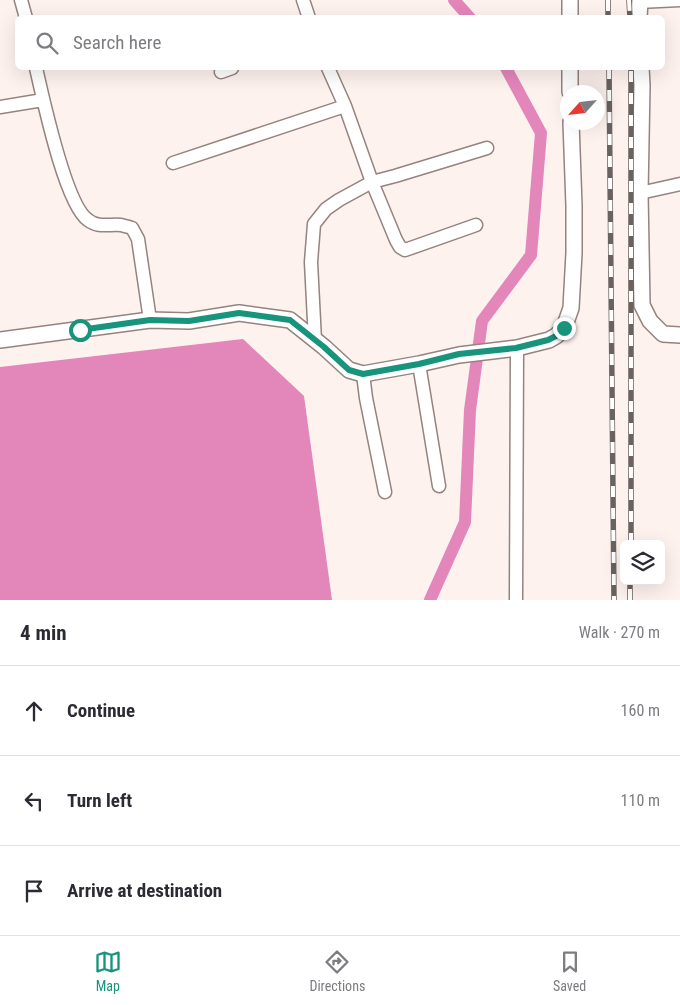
<!DOCTYPE html>
<html lang="en">
<head>
<meta charset="utf-8">
<style>
	:root { --surface:#fff; --page:#f2f2f3; --text:#2b2b33; --muted:#7c7c81; --line:#e1e1e2; --accent:#17947b }
	body { margin:0; font-family:"Roboto Condensed",sans-serif; background:var(--page); color:var(--text) }
	.controls { position:absolute; right:15px; bottom:15px; display:grid; overflow:hidden; border-radius:8px; box-shadow:0 5px 20px #0002 }
	.controls button { width:45px; height:45px; display:grid; place-items:center; padding:0; border:0; border-bottom:1px solid var(--line); background:var(--surface); color:var(--text); font:25px sans-serif }
	.compass { position:absolute; left:560px; top:85px; width:45px; height:45px; border-radius:50%; background:var(--surface); box-shadow:0 5px 20px #0002; rotate:243deg }
	.stop { position:absolute; width:15px; height:15px; margin:-11px; border:4px solid #17947b; border-radius:50%; background:#fff }
	.stop.end { background:#17947b; border-color:#fff; box-shadow:0 1px 5px #0008 }
	.list { margin:0; padding:0; list-style:none }
	h2 { display:flex; justify-content:space-between; align-items:center; height:65px; margin:0; padding:0 20px; font-size:21px }
	h2 small { font-size:16px; font-weight:400; color:var(--muted) }
	.list li { display:grid; grid-template-columns:32px 1fr auto; gap:15px; align-items:center; box-sizing:border-box; height:90px; padding:0 20px; border-top:1px solid var(--line) }
	.list b { display:block; font-size:19px; white-space:nowrap }
	.list em { font-size:16px; font-style:normal; color:var(--muted) }
	.icon { flex:none; width:28px; height:28px; fill:none; stroke:currentColor; stroke-width:2; stroke-linecap:round; stroke-linejoin:round }
	.map { position:relative; flex:none; width:680px; height:600px; overflow:hidden }
	.search { position:absolute; background:var(--surface); box-shadow:0 5px 20px #0002; left:15px; right:15px; top:15px; height:55px; display:flex; align-items:center; gap:12px; box-sizing:border-box; padding:0 18px; border-radius:8px; color:var(--muted); font-size:19px }
	.sheet { height:335px; background:var(--surface) }
	nav { display:flex; justify-content:space-around; align-items:center; box-sizing:border-box; height:70px; border-top:1px solid var(--line); background:var(--surface); font-size:14px; color:var(--muted) }
	nav a { display:grid; justify-items:center; gap:2px }
	nav .on { color:var(--accent) }
	.map>svg:first-child { display:block }
	.water { fill:#e386ba }
	.lines { fill:none; stroke-linecap:round; stroke-linejoin:round }
	.canal { stroke:#e386ba; stroke-width:12 }
	.minor-casing { stroke:#94837e; stroke-width:15 }
	.tertiary-casing { stroke:#94837e; stroke-width:18 }
	.minor { stroke:#fff; stroke-width:12 }
	.tertiary { stroke:#fff; stroke-width:15 }
	.rail-casing { stroke:#6a625f; stroke-width:5.5 }
	.rail { stroke:#fff; stroke-width:4; stroke-dasharray:11; stroke-linecap:butt }
	.route { stroke:#17947b; stroke-width:6 }
</style>
</head>
<body>
<div class="map">
<svg width="680" height="600" viewBox="0 0 680 600">
	<rect width="100%" height="100%" fill="#fef2ef"/>
	<path class="water" d="M 243,339 L 304,396 L 332,600 L 0,600 L 0,367 Z"/>
	<g class="lines">
		<path class="canal" d="M 454,0 L 470,18
			M 430,600 L 465,522 L 470,410 L 482,321 L 531,255 L 541,133 L 506,68"/>
		<g class="minor-casing">
			<path id="minor" d="M 21,0 L 26,18
				M 303,0 L 309,18
				M 639,2 L 680,0
				M 36,68 C 43,98 65,204 88,220 C 98,228 109,224 121,225 C 125,226 129,227 132,228 L 138,239 L 150,320
				M 328,68 L 345,106 L 372,182 L 396,240 L 400,247 L 405,250 L 476,225
				M 221,72 L 232,68
				M 0,107 L 43,100
				M 173,163 L 345,106
				M 640,193 L 680,184
				M 315,341 L 311,262 L 314,224 L 326,209 L 339,200 L 372,182 L 395,176 L 487,148
				M 419,364 L 439,486
				M 363,374 L 366,398 L 385,492
				M 516,600 L 517,348"/>
		</g>
		<g class="tertiary-casing">
			<path id="tertiary" d="M 570,18 L 570,0
				M 639,18 L 640,0
				M 570,68 L 570,92
				M 641,68 L 642,85 L 640,193 L 642,305 L 650,321 L 663,334 L 680,335
				M 0,340 L 150,320 L 189,321 L 239,313 L 290,320 L 324,347 L 349,370 L 363,374 L 419,364 L 459,355 L 517,348 L 549,340 L 556,336 L 564,328 L 571,308 L 574,253 L 574,206 L 571,122"/>
		</g>
		<use href="#minor" class="minor"/>
		<use href="#tertiary" class="tertiary"/>
		<g class="rail-casing">
			<path id="rail" d="M 608,0 L 608,18
				M 629,0 L 630,18
				M 609,68 L 614,600
				M 631,544 L 631,68
				M 630,600 L 630,581"/>
		</g>
		<use href="#rail" class="rail"/>
	</g>
	<g class="lines">
		<path class="route" d="M 80,330 L 150,320 L 189,321 L 239,313 L 290,320 L 324,347 L 349,370 L 363,374 L 419,364 L 459,354 L 516,348 L 548,340 L 556,336 L 564,328"/>
	</g>
</svg>
<div class="controls">
<button><svg class="icon" aria-label="layers" viewBox="0 0 24 24"><path d="M12 4l9 5-9 5-9-5zM3 14l9 5 9-5"/></svg></button>
</div>
<svg class="compass" viewBox="-18 -18 36 36"><path d="M0-13l5 13h-10z" fill="#e53935"/><path d="M0 13l5-13h-10z" fill="#7c7c81"/></svg>
<div class="stop" style="left:80px;top:330px"></div>
<div class="stop end" style="left:564px;top:328px"></div>
<div class="search"><svg class="icon" aria-label="search" viewBox="0 0 24 24"><circle cx="10" cy="10" r="6"/><path d="M15 15l6 6"/></svg>Search here</div>
</div>
<section class="sheet">
<h2>4 min<small>Walk · 270 m</small></h2>
<ul class="list">
<li><svg class="icon" aria-label="ahead" viewBox="0 0 24 24"><path d="M12 20V5M6 11l6-6 6 6"/></svg><div><b>Continue</b></div><em>160 m</em></li>
<li><svg class="icon" aria-label="left" viewBox="0 0 24 24"><path d="M17 20v-9H6M10 6l-5 5 5 5"/></svg><div><b>Turn left</b></div><em>110 m</em></li>
<li><svg class="icon" aria-label="arrive" viewBox="0 0 24 24"><path d="M6 21V4h12l-3 4 3 4H6"/></svg><div><b>Arrive at destination</b></div></li>
</ul>
</section>
<nav>
<a class="on"><svg class="icon" aria-label="map" viewBox="0 0 24 24"><path d="M3 6l6-2 6 2 6-2v14l-6 2-6-2-6 2zM9 4v14M15 6v14"/></svg>Map</a>
<a><svg class="icon" aria-label="directions" viewBox="0 0 24 24"><path d="M12 3l9 9-9 9-9-9zM9 14v-3h6M13 9l2 2-2 2"/></svg>Directions</a>
<a><svg class="icon" aria-label="saved" viewBox="0 0 24 24"><path d="M7 4h10v16l-5-4-5 4z"/></svg>Saved</a>
</nav>
</body>
</html>
